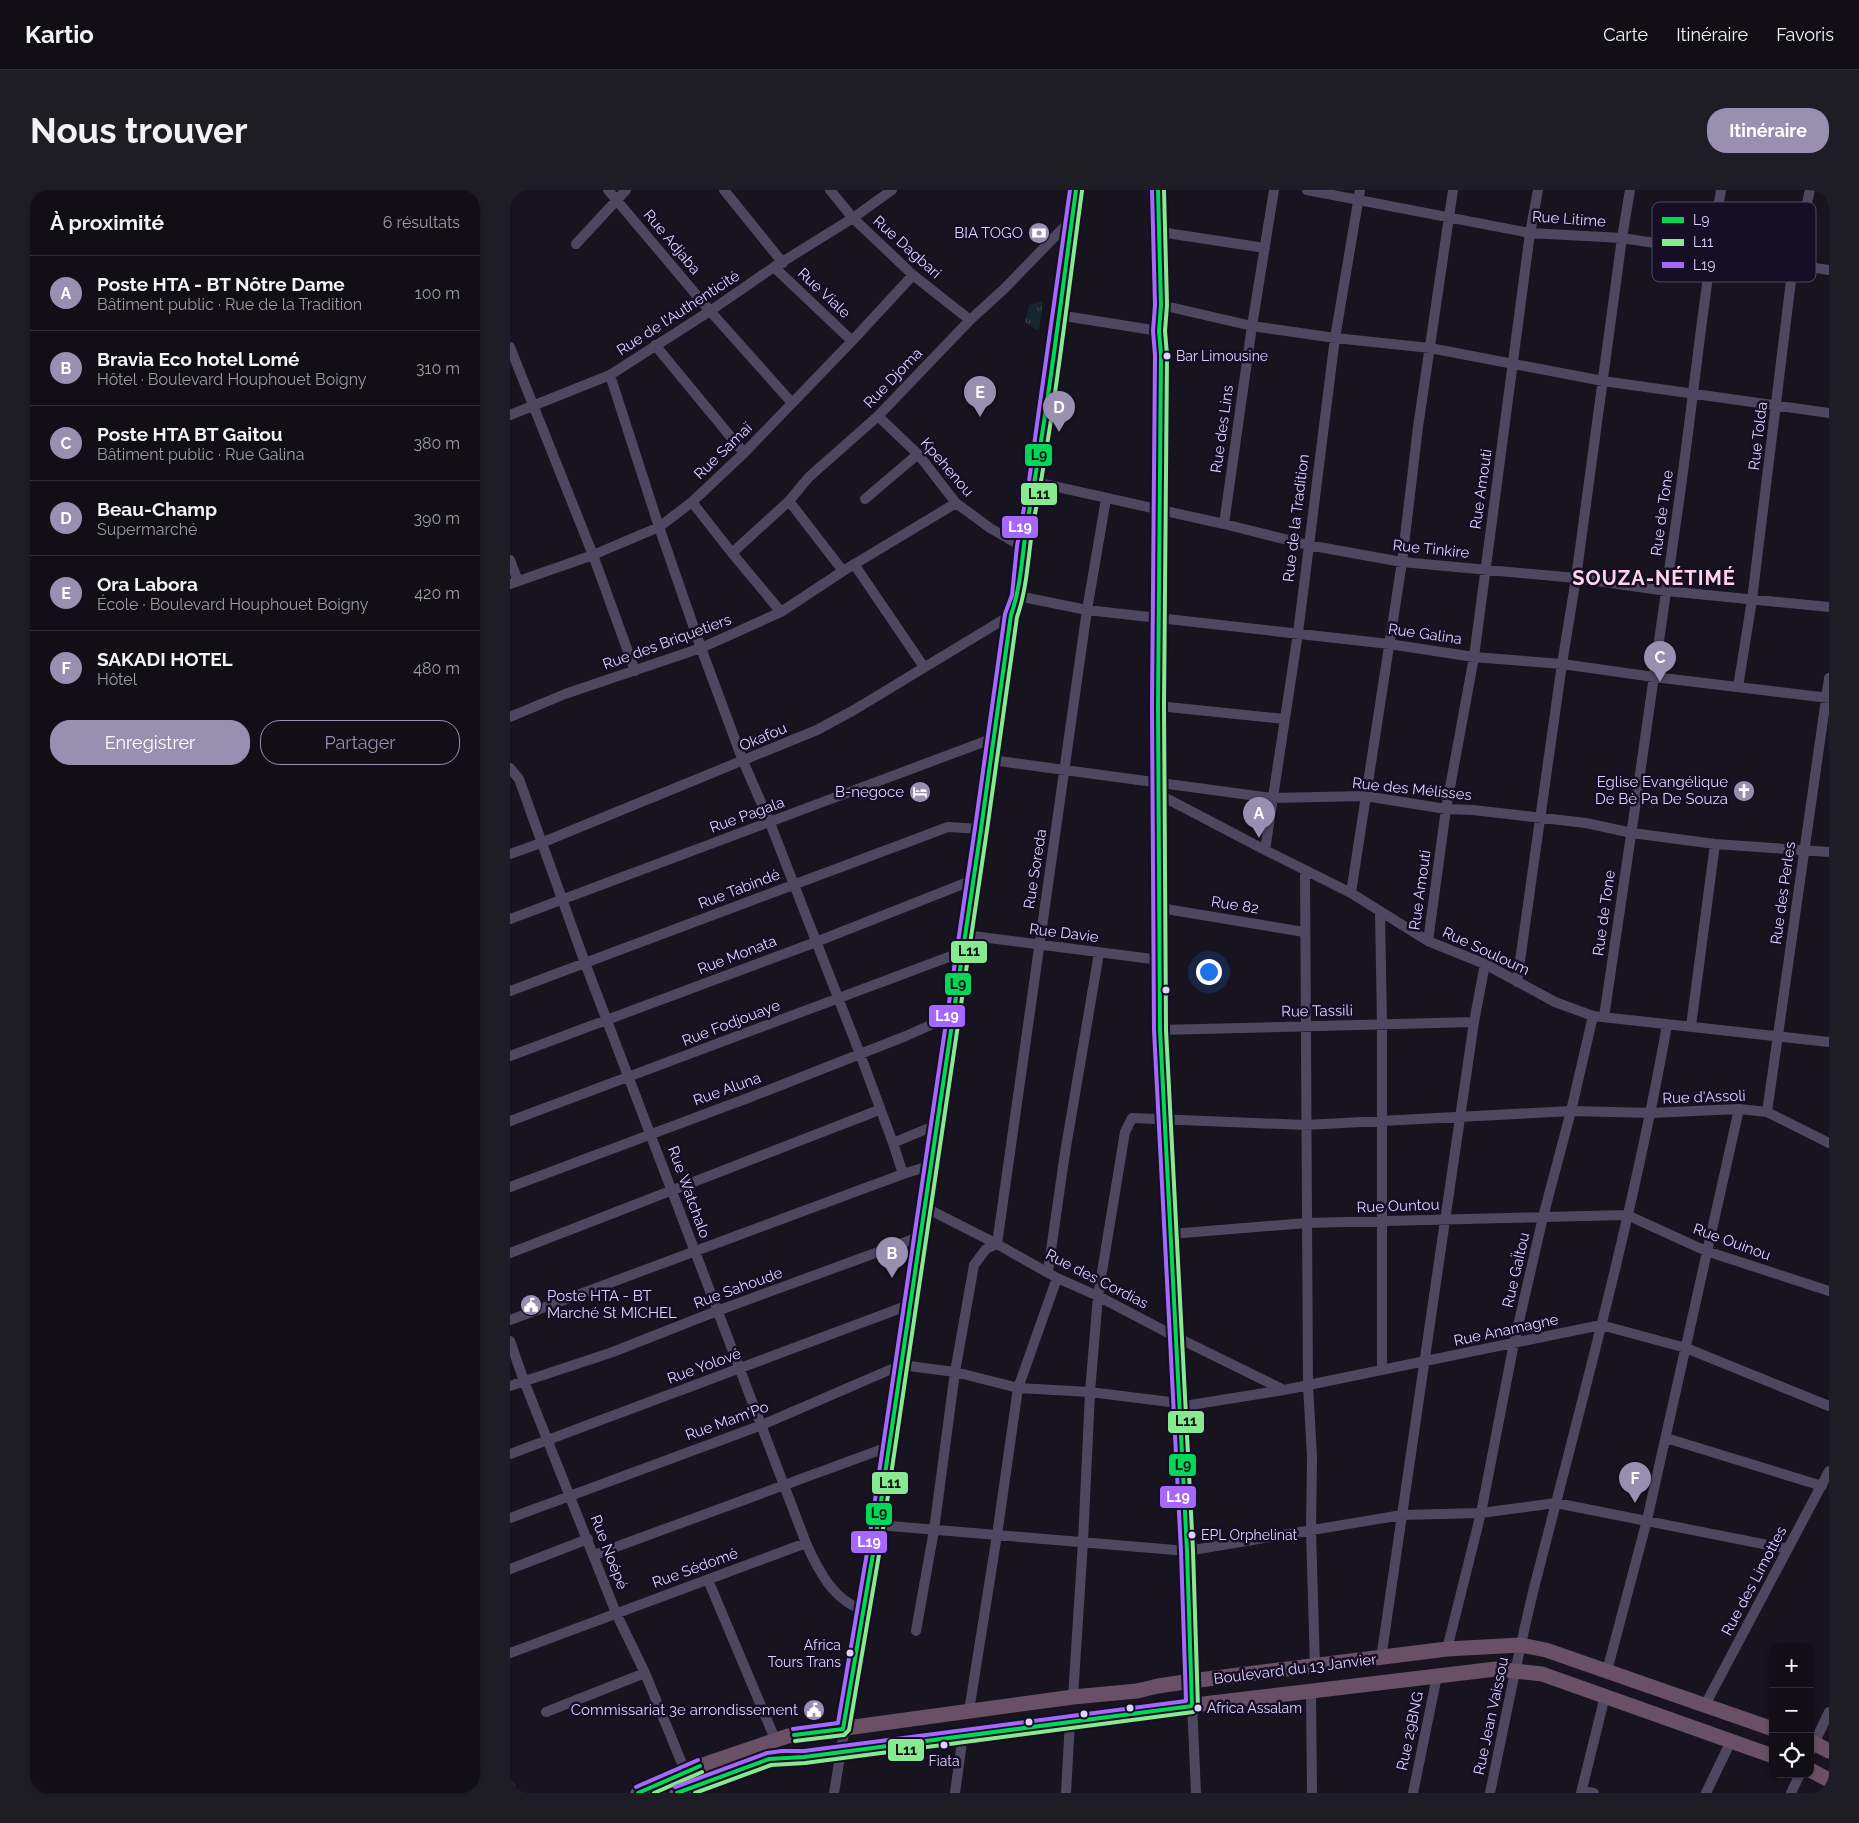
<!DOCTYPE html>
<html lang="fr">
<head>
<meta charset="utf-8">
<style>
	:root { --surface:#110e17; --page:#1e1c24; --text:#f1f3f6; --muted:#9c9ca1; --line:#302e36; --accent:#988fb1 }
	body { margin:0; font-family:Raleway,sans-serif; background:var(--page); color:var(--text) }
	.controls { position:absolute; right:15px; bottom:15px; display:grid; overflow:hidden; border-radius:10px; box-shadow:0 1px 4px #0004 }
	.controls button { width:45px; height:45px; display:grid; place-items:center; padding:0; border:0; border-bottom:1px solid var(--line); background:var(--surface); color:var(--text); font:25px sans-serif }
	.you { position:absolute; left:698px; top:781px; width:18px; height:18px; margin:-12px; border:4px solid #fff; border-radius:50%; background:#1a73e8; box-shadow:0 0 0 8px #1a73e833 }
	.badge { display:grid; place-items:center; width:32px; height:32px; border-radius:50%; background:var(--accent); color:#fff; font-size:16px; font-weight:700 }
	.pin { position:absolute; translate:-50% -41px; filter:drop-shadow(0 1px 2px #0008) }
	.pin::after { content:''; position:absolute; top:26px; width:18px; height:15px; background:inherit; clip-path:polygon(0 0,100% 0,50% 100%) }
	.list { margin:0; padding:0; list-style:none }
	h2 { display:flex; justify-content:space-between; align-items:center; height:65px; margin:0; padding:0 20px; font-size:21px }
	h2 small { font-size:16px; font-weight:400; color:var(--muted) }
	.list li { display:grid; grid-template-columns:32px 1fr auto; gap:15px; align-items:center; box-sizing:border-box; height:75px; padding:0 20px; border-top:1px solid var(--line) }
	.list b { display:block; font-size:19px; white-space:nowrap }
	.list p { margin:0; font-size:16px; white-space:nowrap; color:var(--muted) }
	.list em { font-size:16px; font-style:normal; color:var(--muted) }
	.actions { display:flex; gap:10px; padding:15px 20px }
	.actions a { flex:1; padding:11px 0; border:1px solid var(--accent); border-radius:20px; text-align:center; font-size:18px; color:var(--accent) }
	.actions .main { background:var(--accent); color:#fff }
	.icon { flex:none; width:28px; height:28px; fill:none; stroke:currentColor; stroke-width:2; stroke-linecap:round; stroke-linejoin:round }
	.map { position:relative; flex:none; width:1319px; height:1603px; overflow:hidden; border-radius:20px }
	header { display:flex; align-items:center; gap:30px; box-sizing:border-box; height:70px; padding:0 25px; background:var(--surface); border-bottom:1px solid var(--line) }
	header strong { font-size:24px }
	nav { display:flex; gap:28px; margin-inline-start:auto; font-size:18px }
	.intro { display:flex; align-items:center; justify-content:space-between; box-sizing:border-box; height:120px; padding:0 30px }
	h1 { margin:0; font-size:35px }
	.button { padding:12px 22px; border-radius:20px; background:var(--accent); color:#fff; font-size:18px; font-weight:700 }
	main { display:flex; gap:30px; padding:0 30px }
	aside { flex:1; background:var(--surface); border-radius:20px; box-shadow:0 1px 4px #0004 }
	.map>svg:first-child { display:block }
	.grass { fill:url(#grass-tufts) }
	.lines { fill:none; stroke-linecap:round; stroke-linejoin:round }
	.minor { stroke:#4d4860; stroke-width:10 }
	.highway { stroke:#695066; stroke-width:15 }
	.bus-1-casing { stroke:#150e24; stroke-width:8 }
	.bus-2-casing { stroke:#150e24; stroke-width:8 }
	.bus-3-casing { stroke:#150e24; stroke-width:8 }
	.bus-1 { stroke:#01d758; stroke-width:4 }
	.bus-2 { stroke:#87e990; stroke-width:4 }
	.bus-3 { stroke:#a667fd; stroke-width:4 }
	.bus-dot { fill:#ded2ff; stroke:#150e24; stroke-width:2 }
	.labels { text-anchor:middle; stroke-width:5; stroke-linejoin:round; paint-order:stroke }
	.bus-label { font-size:14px; fill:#ded2ff; stroke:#150e24; text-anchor:start }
	.street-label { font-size:15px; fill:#ded2ff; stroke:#150e24 }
	.poi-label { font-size:15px; fill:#ded2ff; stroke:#150e24; text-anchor:end }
	.district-label { font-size:20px; font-weight:bold; letter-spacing:1px; fill:#ffd4e8; stroke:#150e24 }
	.key { fill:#150e24; stroke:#514966; stroke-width:1 }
	.key-label { font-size:14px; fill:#ded2ff }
	.line-badge { stroke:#150e24; stroke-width:2 }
	.badge-label { font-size:14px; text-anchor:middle; font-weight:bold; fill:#fff }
	.pale-badge-label { font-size:14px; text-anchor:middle; font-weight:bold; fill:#111 }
</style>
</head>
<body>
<header>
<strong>Kartio</strong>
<nav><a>Carte</a><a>Itinéraire</a><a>Favoris</a></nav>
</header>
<div class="intro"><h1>Nous trouver</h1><a class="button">Itinéraire</a></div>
<main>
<aside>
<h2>À proximité<small>6 résultats</small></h2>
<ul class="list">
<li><span class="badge">A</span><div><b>Poste HTA - BT Nôtre Dame</b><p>Bâtiment public · Rue de la Tradition</p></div><em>100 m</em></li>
<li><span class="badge">B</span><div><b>Bravia Eco hotel Lomé</b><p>Hôtel · Boulevard Houphouet Boigny</p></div><em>310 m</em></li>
<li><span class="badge">C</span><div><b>Poste HTA BT Gaitou</b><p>Bâtiment public · Rue Galina</p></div><em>380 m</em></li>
<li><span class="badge">D</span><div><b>Beau-Champ</b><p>Supermarché</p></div><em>390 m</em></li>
<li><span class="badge">E</span><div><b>Ora Labora</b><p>École · Boulevard Houphouet Boigny</p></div><em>420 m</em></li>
<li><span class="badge">F</span><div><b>SAKADI HOTEL</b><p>Hôtel</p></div><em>480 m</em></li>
</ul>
<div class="actions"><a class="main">Enregistrer</a><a>Partager</a></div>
</aside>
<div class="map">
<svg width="1319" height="1603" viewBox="0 0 1319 1603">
	<defs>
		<pattern id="grass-tufts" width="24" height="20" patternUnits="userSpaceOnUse" patternTransform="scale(1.25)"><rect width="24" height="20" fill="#13272c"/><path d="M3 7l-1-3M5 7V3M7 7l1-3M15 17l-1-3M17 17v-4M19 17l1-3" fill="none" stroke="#35454c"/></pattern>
	</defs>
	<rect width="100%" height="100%" fill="#17131f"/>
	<path class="grass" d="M 533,111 L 529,139 L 527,140 L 515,132 L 519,115 Z"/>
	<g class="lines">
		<path class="minor" d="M 98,0 L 200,121 L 282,213
			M 214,0 L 273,73
			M 320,0 L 343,28 L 403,85 L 460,130
			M 648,0 L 651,115 L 649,141 L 651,165 L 648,516 L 650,840 L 675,1344 L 677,1361 L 679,1445 L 686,1603
			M 797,0 L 1020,43 L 1112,48 L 1319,80
			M 650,42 L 755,58
			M 66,54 L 116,0
			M 264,77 L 342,151
			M 651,115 L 742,136 L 825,148 L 920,158 L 1093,191 L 1319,223
			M 548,125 L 649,141
			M 145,155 L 234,263
			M 0,157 L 83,365 L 125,481
			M 100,185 L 149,337 L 191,458 L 233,571 L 260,633 L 350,864 L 383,953 L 393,984
			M 0,225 L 100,185 L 200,121 L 264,77 L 343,28 L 382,0
			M 368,226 L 408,264 L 446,313 L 480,338 L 513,357
			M 525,292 L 714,334 L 798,355 L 892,372 L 1066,388 L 1157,401 L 1319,417
			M 355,309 L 408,264
			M 279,311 L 333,381
			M 182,312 L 222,363 L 271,422
			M 714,334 L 742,136 L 764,0
			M 222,363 L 279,311 L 299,287 L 368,226 L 460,130 L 494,99 L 562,29
			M 0,370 L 8,391
			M 344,374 L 414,477
			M 0,394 L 83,365 L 149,337 L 182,312 L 234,263 L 342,151 L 403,85
			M 508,406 L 577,420 L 879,454 L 964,467 L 1052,474 L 1144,487 L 1319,508
			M 1228,497 L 1242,410 L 1283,74 L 1300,0
			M 648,516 L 774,529
			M 0,527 L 55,504 L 191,458 L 271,422 L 333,381 L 446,313
			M 481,570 L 762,608 L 855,606 L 936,619 L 963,620 L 1076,633 L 1122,643 L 1205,654 L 1319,662
			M 0,578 L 9,589 L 75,773 L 296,1353 C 308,1380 323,1410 353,1420
			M 650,605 L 755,660 L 841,703 L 918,751 L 975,774 L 1045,812 L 1083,826 L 1319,852
			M 755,660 L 788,443 L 825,148 L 850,0
			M 0,664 L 31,653 L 307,540 L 344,520 L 501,425
			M 795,680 L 798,1195 L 802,1267 L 801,1341 L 805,1477
			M 841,703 L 892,372 L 908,237 L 943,0
			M 650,718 L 794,742
			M 870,722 L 872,834 L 872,1180
			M 0,729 L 484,548
			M 455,745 L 650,770
			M 918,751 L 936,619 L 964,467 L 1020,43 L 1028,0
			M 1007,792 L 1052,474 L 1066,388 L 1112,48 L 1120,0
			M 0,801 L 438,637 L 471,639
			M 1094,827 C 1120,653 1146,478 1170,304 C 1184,202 1194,101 1211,0
			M 1181,836 L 1205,654
			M 650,840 L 964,832
			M 0,866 L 306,752 L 463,690
			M 1257,922 L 1319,488
			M 0,931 L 452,762
			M 383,953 L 426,935
			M 0,997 L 238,908 L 396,846 L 443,825
			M 414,1017 L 487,1054 L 547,1088 L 588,1106 L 664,1146 L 774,1200
			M 660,1044 L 797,1033 L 1117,1025 L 1196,1061 L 1319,1101
			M 0,1063 L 369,920
			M 538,1081 L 555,963 L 589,763
			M 0,1130 L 393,984 L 419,976
			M 0,1151 L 14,1191 L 106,1423 L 135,1483 L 175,1581
			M 0,1196 L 100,1163 L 207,1121 L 409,1047
			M 668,1217 L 774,1200 L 1091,1135 L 1176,1158 L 1319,1216
			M 1156,1248 L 1312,1296
			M 0,1264 L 399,1115
			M 0,1328 L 252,1235 L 391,1175 L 445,1182 L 508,1198 L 580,1202 L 668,1213
			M 368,1335 L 677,1361 L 892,1325 L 971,1323 L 1046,1313 L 1278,1359
			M 84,1365 L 378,1257
			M 0,1379 L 78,1349
			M 198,1390 L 265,1549
			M 406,1441 L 424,1340 L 445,1182 L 464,1075 L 476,1059 L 487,1054 L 577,420 L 596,309
			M 937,1459 L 971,1323 L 1004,1153 L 1033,1027 L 1061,921 L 1083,826
			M 0,1463 L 296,1353
			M 871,1469 L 964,832 L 975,774
			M 1097,1481 L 1137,1330 L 1229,919
			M 801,1501 L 802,1603
			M 563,1507 L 573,1352 L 580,1202 L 588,1106 L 615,942 L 622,928 L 795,935 L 1061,921 L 1141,923 L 1229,919 L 1257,922 L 1319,953
			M 1195,1515 L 1319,1281
			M 459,1521 L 487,1345 L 508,1198 L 547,1088
			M 36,1522 L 135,1483
			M 1300,1562 L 1319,1522
			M 0,1597 L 3,1603
			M 1072,1600 L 1084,1603
			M 324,1603 L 368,1335 L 372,1298 L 471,639 L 501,425 L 508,406 L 513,357 L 525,292 L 566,0
			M 445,1603 L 453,1545
			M 556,1603 L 560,1531
			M 903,1603 L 927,1486
			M 980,1603 C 994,1536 1007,1468 1023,1402 C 1071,1214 1123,1026 1157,835
			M 1071,1603 L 1095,1506
			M 1196,1603 L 1221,1551
			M 1281,1603 L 1290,1584"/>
		<path class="highway" d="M 1300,1551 L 1319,1561
			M 1300,1580 L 1319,1590
			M 128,1603 L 175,1581 L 278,1546 L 563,1507 L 627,1501 L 648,1496 L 681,1491 L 937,1459 L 1011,1455 L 1036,1460 L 1263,1539
			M 167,1603 L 259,1569 L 272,1567 L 294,1567 L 651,1519 L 986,1479 L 1032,1484 L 1263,1566"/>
		<g class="bus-1-casing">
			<path id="bus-1" d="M 284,1545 L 333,1539 L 364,1358 L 471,639 L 501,425 C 512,394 512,360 518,328 C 538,219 551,109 566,0
				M 128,1603 L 190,1576
				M 167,1603 L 259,1569 L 294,1567 L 682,1516 L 677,1361 L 650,840 L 648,516 L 651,165 L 649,141 L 651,115 L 648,0"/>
		</g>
		<g class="bus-2-casing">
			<path id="bus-2" d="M 285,1551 L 334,1545 L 339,1540 L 370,1359 L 477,640 L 507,427 C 518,396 518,362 524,329 C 545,221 557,110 572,1
				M 144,1603 L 192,1582
				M 185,1603 L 261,1575 L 295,1573 L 683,1522 L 688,1518 L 683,1361 L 656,840 L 654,516 L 657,165 L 655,141 L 657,115 L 654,0"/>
		</g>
		<g class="bus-3-casing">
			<path id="bus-3" d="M 283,1539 L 328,1533 L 358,1357 L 465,638 L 495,424 L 502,405 L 507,356 L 519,291 L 560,0
				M 126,1597 L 188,1570
				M 165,1597 L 257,1563 L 272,1561 L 294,1561 L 676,1511 L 671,1361 L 644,840 L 642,516 L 645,165 L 643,141 L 645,115 L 642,0"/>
		</g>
		<use href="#bus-1" class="bus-1"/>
		<use href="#bus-2" class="bus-2"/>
		<use href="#bus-3" class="bus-3"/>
	</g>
	<defs>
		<g id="bank-disc" transform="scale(1.125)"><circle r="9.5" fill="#988fb1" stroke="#150e24"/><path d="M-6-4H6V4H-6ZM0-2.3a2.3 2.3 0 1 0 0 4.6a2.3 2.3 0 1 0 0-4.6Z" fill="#fff"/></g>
		<g id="church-disc" transform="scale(1.125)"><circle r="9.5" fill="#988fb1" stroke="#150e24"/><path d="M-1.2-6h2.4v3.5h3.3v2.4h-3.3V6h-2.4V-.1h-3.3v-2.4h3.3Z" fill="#fff"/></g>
		<g id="hotel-disc" transform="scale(1.125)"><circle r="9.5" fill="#988fb1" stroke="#150e24"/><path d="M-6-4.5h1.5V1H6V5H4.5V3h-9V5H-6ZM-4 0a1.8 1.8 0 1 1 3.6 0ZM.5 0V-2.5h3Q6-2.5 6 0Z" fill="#fff"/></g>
		<g id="civic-disc" transform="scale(1.125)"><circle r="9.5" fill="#988fb1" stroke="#150e24"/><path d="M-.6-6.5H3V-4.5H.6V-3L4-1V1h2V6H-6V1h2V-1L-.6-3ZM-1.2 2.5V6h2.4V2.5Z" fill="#fff"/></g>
	</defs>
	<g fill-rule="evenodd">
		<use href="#bank-disc" x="529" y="43"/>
		<use href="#church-disc" x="1234" y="601"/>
		<use href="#hotel-disc" x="410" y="602"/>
		<use href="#civic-disc" x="21" y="1115"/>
		<use href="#civic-disc" x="304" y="1520"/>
	</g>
	<g class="bus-dot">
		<circle cx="657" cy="166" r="4.5"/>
		<circle cx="656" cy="800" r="4.5"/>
		<circle cx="682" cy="1345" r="4.5"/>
		<circle cx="340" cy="1463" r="4.5"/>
		<circle cx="620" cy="1518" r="4.5"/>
		<circle cx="688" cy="1518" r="4.5"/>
		<circle cx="574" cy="1524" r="4.5"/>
		<circle cx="519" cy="1532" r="4.5"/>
		<circle cx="434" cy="1555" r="4.5"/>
	</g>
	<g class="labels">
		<g class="bus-label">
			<text x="666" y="171">Bar Limousine</text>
			<text x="691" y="1350">EPL Orphelinat</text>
			<text x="331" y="1460" text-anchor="end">Africa<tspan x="331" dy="17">Tours Trans</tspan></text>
			<text x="697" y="1523">Africa Assalam</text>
			<text x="434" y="1576" text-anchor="middle">Fiata</text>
		</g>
		<g class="street-label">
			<text transform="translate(1059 29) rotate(4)" y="5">Rue Litime</text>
			<text transform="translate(162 52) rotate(50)" y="5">Rue Adjaba</text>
			<text transform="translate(397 57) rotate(42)" y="5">Rue Dagbari</text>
			<text transform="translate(314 103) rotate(43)" y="5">Rue Viale</text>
			<text transform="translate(168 123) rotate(-33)" y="5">Rue de l'Authenticité</text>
			<text transform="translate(383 188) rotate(-46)" y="5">Rue Djoma</text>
			<text transform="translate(712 239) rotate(-82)" y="5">Rue des Lins</text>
			<text transform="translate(1248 246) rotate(-83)" y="5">Rue Tolda</text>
			<text transform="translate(213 261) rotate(-44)" y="5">Rue Samaï</text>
			<text transform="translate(437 277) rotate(49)" y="5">Kpehenou</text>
			<text transform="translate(971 299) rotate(-82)" y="5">Rue Amouti</text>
			<text transform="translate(1152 323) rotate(-82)" y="5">Rue de Tone</text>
			<text transform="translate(786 328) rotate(-83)" y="5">Rue de la Tradition</text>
			<text transform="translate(921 359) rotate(6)" y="5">Rue Tinkire</text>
			<text transform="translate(915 444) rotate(8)" y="5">Rue Galina</text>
			<text transform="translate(157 452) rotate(-20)" y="5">Rue des Briquetiers</text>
			<text transform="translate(253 547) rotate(-23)" y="5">Okafou</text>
			<text transform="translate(902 599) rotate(6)" y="5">Rue des Mélisses</text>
			<text transform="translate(237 625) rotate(-20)" y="5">Rue Pagala</text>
			<text transform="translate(525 679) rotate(-81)" y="5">Rue Soreda</text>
			<text transform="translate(229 699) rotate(-21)" y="5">Rue Tabindé</text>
			<text transform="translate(910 700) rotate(-82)" y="5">Rue Amouti</text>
			<text transform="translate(1273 703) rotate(-82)" y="5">Rue des Perles</text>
			<text transform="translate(725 715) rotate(9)" y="5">Rue 82</text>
			<text transform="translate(1094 723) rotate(-82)" y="5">Rue de Tone</text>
			<text transform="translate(554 743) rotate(7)" y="5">Rue Davie</text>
			<text transform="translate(976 761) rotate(25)" y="5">Rue Souloum</text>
			<text transform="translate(227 765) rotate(-21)" y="5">Rue Monata</text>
			<text transform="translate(807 821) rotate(-1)" y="5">Rue Tassili</text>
			<text transform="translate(221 833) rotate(-21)" y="5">Rue Fodjouaye</text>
			<text transform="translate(217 899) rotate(-20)" y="5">Rue Aluna</text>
			<text transform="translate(1194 907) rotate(-2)" y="5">Rue d'Assoli</text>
			<text transform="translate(179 1002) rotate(70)" y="5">Rue Watchalo</text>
			<text transform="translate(888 1016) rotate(-2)" y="5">Rue Ountou</text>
			<text transform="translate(1222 1052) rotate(20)" y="5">Rue Ouinou</text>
			<text transform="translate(1006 1080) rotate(-77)" y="5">Rue GaÏtou</text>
			<text transform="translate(587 1089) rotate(27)" y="5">Rue des Cordias</text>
			<text transform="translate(228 1098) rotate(-20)" y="5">Rue Sahoude</text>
			<text transform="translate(996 1140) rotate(-12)" y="5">Rue Anamagne</text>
			<text transform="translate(194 1176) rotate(-20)" y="5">Rue Yolové</text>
			<text transform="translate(217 1231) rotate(-20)" y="5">Rue Mam'Po</text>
			<text transform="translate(99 1362) rotate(69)" y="5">Rue Noépé</text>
			<text transform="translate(185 1378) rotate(-20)" y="5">Rue Sédomé</text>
			<text transform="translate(1244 1391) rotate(-62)" y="5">Rue des Limottes</text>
			<text transform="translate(785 1479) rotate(-7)" y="5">Boulevard du 13 Janvier</text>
			<text transform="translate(981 1526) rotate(-78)" y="5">Rue Jean Vaissou</text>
			<text transform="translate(900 1541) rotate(-78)" y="5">Rue 29BNG</text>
		</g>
		<g class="poi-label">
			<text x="513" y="48">BIA TOGO</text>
			<text x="1218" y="597">Eglise Evangélique<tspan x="1218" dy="17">De Bè Pa De Souza</tspan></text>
			<text x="394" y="607">B-negoce</text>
			<text x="37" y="1111" text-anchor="start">Poste HTA - BT<tspan x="37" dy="17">Marché St MICHEL</tspan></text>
			<text x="288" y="1525">Commissariat 3e arrondissement</text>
		</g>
		<g class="district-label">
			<text x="1144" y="395">SOUZA-NÉTIMÉ</text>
		</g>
	</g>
	<rect x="1142" y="12" width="164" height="80" rx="8" class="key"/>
	<rect x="1152" y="27" width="22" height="6" fill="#01d758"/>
	<rect x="1152" y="49" width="22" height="7" fill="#87e990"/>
	<rect x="1152" y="72" width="22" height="6" fill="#a667fd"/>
	<g class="key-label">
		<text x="1183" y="35">L9</text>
		<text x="1183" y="57">L11</text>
		<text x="1183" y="80">L19</text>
	</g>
	<g class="line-badge">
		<rect x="514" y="253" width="29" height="24" rx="5" fill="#01d758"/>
		<rect x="510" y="292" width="38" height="24" rx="5" fill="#87e990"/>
		<rect x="491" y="325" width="38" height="24" rx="5" fill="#a667fd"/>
		<rect x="440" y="750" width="38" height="24" rx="5" fill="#87e990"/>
		<rect x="434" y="782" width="28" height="24" rx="5" fill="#01d758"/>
		<rect x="418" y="814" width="38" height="24" rx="5" fill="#a667fd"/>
		<rect x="657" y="1220" width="38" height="24" rx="5" fill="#87e990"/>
		<rect x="658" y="1263" width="29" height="24" rx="5" fill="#01d758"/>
		<rect x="361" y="1281" width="38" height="24" rx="5" fill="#87e990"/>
		<rect x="649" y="1295" width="38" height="24" rx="5" fill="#a667fd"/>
		<rect x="355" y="1312" width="28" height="24" rx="5" fill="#01d758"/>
		<rect x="340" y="1340" width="38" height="24" rx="5" fill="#a667fd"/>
		<rect x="377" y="1548" width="38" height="24" rx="5" fill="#87e990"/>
	</g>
	<g class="badge-label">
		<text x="510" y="342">L19</text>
		<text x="437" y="831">L19</text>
		<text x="668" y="1312">L19</text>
		<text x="359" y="1357">L19</text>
	</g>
	<g class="pale-badge-label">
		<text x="529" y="270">L9</text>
		<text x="529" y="309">L11</text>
		<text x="459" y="766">L11</text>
		<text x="448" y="799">L9</text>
		<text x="676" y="1236">L11</text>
		<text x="673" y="1280">L9</text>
		<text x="380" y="1298">L11</text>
		<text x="369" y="1328">L9</text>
		<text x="396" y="1565">L11</text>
	</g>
</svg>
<div class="controls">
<button>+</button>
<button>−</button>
<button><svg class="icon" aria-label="locate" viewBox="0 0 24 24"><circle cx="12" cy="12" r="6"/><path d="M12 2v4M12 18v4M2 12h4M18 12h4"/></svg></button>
</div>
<div class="you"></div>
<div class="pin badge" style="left:749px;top:648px">A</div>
<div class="pin badge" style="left:382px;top:1088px">B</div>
<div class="pin badge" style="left:1150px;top:492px">C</div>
<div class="pin badge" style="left:549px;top:242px">D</div>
<div class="pin badge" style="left:470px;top:227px">E</div>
<div class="pin badge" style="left:1125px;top:1313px">F</div>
</div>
</main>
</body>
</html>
